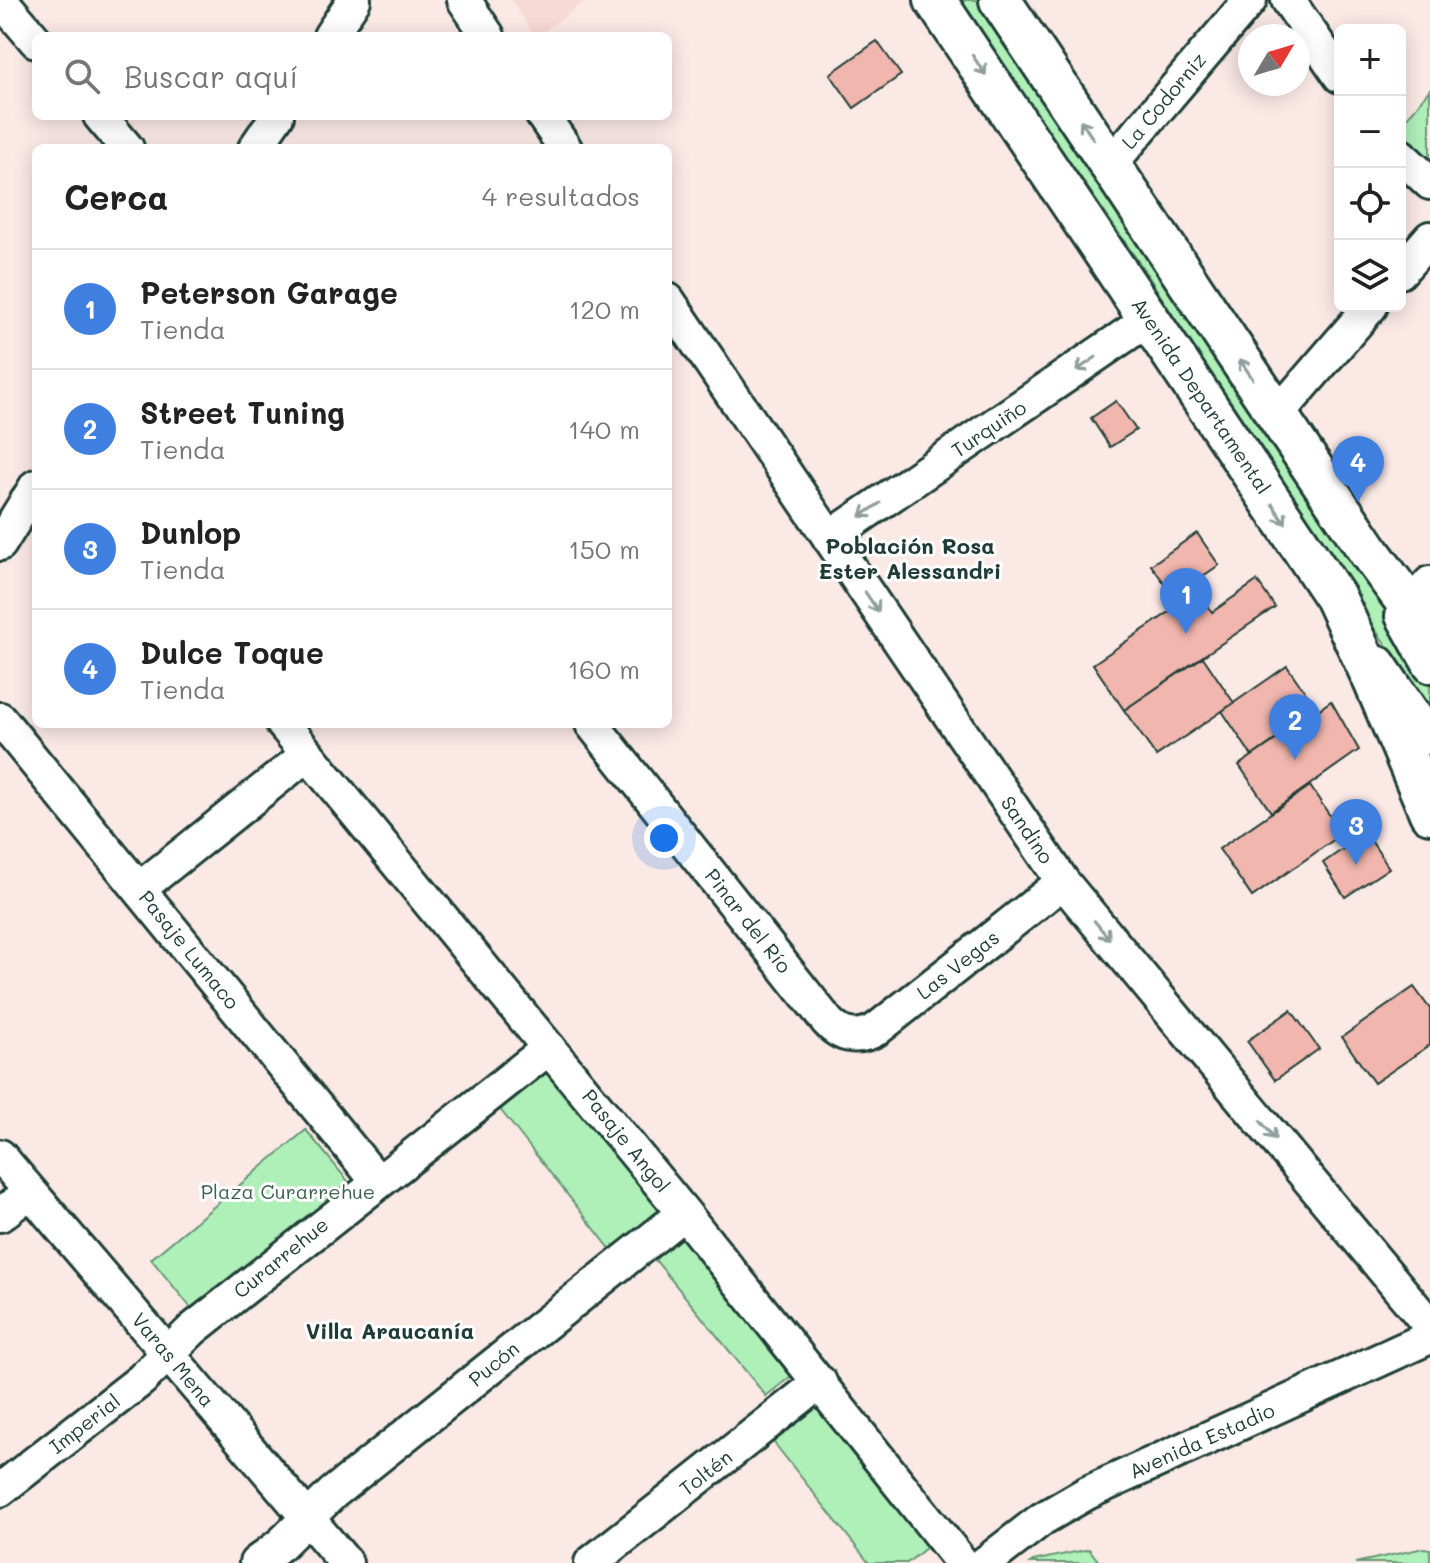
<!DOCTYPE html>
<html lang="es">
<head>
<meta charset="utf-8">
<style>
	:root { --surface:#fff; --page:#f6f6f6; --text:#222; --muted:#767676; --line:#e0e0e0; --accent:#d93025 }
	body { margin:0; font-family:Mali,sans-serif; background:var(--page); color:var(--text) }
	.controls { position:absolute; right:24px; top:24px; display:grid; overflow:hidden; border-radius:12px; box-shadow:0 4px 20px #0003 }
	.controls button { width:72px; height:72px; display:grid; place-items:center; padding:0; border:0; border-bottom:2px solid var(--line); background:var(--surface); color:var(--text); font:40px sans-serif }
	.compass { position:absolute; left:1238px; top:24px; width:72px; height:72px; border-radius:50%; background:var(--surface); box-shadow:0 4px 20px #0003; rotate:52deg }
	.you { position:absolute; left:664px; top:838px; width:28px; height:28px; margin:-20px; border:6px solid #fff; border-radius:50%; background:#1a73e8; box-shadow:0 0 0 12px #1a73e833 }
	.badge { display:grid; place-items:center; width:52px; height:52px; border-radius:50%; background:var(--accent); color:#fff; font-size:26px; font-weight:700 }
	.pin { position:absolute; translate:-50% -66px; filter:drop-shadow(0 2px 4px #0008) }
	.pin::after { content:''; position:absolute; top:42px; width:28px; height:24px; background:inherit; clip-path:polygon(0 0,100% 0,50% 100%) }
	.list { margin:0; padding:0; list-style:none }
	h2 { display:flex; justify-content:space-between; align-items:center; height:104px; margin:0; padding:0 32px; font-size:34px }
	h2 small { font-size:26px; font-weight:400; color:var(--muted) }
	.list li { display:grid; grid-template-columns:52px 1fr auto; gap:24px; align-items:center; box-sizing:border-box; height:120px; padding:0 32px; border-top:2px solid var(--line) }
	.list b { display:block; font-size:30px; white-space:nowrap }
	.list p { margin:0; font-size:26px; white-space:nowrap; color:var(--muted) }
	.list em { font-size:26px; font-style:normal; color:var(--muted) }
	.icon { flex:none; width:44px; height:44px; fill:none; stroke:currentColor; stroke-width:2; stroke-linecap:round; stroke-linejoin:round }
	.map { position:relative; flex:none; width:1430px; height:1563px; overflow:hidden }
	.search { position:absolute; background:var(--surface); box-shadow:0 4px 20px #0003; left:32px; top:32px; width:640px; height:88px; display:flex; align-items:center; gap:20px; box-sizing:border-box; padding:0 28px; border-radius:12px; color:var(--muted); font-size:30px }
	.panel { position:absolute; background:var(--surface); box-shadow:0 4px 20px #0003; left:32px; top:144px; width:640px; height:584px; border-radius:12px }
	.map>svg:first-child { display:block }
	.built { fill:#f8dad5 }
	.green { fill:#aff0b9; stroke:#679676; stroke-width:2 }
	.building { fill:#f1b6ad; stroke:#1f3d34; stroke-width:2 }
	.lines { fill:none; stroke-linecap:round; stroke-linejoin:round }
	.minor-casing { stroke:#1f3d34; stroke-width:38 }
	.major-casing { stroke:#1f3d34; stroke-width:46 }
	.minor { stroke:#fff; stroke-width:32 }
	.major { stroke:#fff; stroke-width:40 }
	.oneway { stroke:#8f9e9a }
	.labels { text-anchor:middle; stroke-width:6; stroke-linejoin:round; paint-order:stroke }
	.street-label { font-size:20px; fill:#1f3d34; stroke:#fff }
	.park-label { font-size:20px; fill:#3c614f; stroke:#fff }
	.neighbourhood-label { font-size:22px; font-weight:bold; fill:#1f3d34; stroke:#fff }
</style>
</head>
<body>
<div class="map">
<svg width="1430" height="1563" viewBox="0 0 1430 1563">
	<rect width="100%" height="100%" fill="#fbe9e6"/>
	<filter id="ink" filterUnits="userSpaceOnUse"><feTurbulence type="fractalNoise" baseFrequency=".0125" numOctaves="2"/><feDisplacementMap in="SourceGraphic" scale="16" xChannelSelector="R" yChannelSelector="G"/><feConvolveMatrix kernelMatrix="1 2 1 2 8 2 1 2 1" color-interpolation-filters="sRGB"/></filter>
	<g filter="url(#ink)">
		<path class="built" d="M 511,0 L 587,0 L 537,36 L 534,36 Z"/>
		<path class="green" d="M 958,0 L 982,0 L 1359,559 L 1430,679 L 1430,710 L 1421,693 L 1329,566 L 1147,274 Z
			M 1430,89 L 1430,169 L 1400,138 L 1400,127 Z
			M 551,1067 L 664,1209 L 612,1251 L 499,1108 Z
			M 306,1130 L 352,1186 L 196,1314 L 151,1259 Z
			M 685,1229 L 799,1370 L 766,1396 L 652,1256 Z
			M 823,1397 L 936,1540 L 907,1563 L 869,1563 L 771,1439 Z
			M 1424,1548 L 1430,1549 L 1430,1563 L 1355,1563 Z
			M 1089,1549 L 1100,1563 L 1030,1563 L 1033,1561 Z"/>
		<path class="building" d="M 877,41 L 901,75 L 854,108 L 830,74 Z
			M 1116,401 L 1136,430 L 1110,447 L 1091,418 Z
			M 1197,533 L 1219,565 L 1174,596 L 1151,565 Z
			M 1257,581 L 1275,607 L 1124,710 L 1093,664 L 1199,592 L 1212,612 Z
			M 1203,657 L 1234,703 L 1156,756 L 1124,710 Z
			M 1287,666 L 1318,711 L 1252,756 L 1222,711 Z
			M 1331,701 L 1359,750 L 1271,812 L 1239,765 Z
			M 1310,786 L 1342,834 L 1252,897 L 1219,849 Z
			M 1366,833 L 1389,868 L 1345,897 L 1323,863 Z
			M 1414,987 L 1430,1009 L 1430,1045 L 1374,1083 L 1342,1037 Z
			M 1291,1010 L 1319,1049 L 1275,1080 L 1247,1041 Z"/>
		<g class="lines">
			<g class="minor-casing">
				<path id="minor" d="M 1,0 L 36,41
					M 464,0 L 488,36
					M 1288,0 L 1340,76
					M 330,36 L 354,0
					M 100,116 L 127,148
					M 543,116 L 565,148
					M 255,148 L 277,116
					M 1400,155 L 1430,183
					M 1110,165 L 1250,0
					M 1400,272 L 1430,238
					M 668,300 L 1063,882 L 1430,1326
					M 1277,415 L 1371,306
					M 829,538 L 1149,319
					M 0,544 L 36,486
					M 1410,606 L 1430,583
					M 1402,616 L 1430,666
					M 1379,663 L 1430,738
					M 0,719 L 378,1182
					M 283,724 L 684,1213 L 962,1563
					M 592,724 L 827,1021 C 841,1037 858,1040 877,1029 L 1063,882
					M 139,889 L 308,754
					M 0,1156 L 346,1563
					M 0,1215 L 30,1192
					M 0,1490 L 141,1380 L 193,1329 L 549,1048
					M 256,1563 L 281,1544 L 333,1493 L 684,1213
					M 591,1563 L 820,1382
					M 985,1563 L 1042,1519 L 1087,1493 L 1430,1337"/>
			</g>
			<g class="major-casing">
				<path id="major" d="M 935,0 L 1335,597 L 1374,681 L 1430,813
					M 1000,0 L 1277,415 L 1368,550 L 1430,634"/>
			</g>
			<use href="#minor" class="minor"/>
			<use href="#major" class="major"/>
		</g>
		<defs><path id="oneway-shaft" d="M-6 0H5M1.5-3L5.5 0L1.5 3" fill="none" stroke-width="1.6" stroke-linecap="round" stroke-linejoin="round" transform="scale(2)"/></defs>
		<g class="oneway">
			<use href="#oneway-shaft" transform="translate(979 65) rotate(56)"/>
			<use href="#oneway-shaft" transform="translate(1087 130) rotate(-124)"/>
			<use href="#oneway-shaft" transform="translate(1086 364) rotate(146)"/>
			<use href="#oneway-shaft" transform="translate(1246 369) rotate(-124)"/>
			<use href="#oneway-shaft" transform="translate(870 510) rotate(146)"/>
			<use href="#oneway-shaft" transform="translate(1279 514) rotate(56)"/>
			<use href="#oneway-shaft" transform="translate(872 602) rotate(56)"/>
			<use href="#oneway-shaft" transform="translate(1102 930) rotate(50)"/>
			<use href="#oneway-shaft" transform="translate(1268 1130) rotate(50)"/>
		</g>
	</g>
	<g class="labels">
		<g class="street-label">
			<text transform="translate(1164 101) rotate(-50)" y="7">La Codorniz</text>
			<text transform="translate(1201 396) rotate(56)" y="7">Avenida Departamental</text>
			<text transform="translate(989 429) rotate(-34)" y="7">Turquiño</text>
			<text transform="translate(1027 830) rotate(56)" y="7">Sandino</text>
			<text transform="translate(748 921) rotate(52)" y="7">Pinar del Río</text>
			<text transform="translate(189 950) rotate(51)" y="7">Pasaje Lumaco</text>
			<text transform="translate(958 965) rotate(-38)" y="7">Las Vegas</text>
			<text transform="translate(626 1141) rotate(51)" y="7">Pasaje Angol</text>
			<text transform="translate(281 1258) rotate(-39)" y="7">Curarrehue</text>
			<text transform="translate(173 1360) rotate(50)" y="7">Varas Mena</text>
			<text transform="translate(494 1364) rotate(-39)" y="7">Pucón</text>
			<text transform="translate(85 1424) rotate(-38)" y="7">Imperial</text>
			<text transform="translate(1202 1441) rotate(-24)" y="7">Avenida Estadio</text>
			<text transform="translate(706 1473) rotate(-38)" y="7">Toltén</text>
		</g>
		<g class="park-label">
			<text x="288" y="1199">Plaza Curarrehue</text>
		</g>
		<g class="neighbourhood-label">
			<text x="910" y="554">Población Rosa<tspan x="910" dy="25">Ester Alessandri</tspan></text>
			<text x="390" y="1339">Villa Araucanía</text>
		</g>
	</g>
</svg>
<div class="controls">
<button>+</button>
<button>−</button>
<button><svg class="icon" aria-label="locate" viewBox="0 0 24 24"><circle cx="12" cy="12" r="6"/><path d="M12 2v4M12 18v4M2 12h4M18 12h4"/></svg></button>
<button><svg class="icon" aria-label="layers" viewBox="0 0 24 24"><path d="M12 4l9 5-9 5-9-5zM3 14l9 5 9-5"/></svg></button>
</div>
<svg class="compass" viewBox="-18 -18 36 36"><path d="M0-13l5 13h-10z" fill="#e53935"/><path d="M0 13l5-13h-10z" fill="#767676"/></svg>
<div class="you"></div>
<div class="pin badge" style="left:1186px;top:634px;background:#3f7fe0">1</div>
<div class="pin badge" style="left:1295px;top:760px;background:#3f7fe0">2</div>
<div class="pin badge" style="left:1356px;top:865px;background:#3f7fe0">3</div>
<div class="pin badge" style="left:1358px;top:502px;background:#3f7fe0">4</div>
<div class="search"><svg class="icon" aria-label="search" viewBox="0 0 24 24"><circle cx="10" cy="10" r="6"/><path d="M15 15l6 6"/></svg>Buscar aquí</div>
<section class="panel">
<h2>Cerca<small>4 resultados</small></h2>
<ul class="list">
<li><span class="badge" style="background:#3f7fe0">1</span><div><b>Peterson Garage</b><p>Tienda</p></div><em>120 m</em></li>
<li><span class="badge" style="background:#3f7fe0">2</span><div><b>Street Tuning</b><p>Tienda</p></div><em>140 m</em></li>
<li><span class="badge" style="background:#3f7fe0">3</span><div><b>Dunlop</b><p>Tienda</p></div><em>150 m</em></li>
<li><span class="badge" style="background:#3f7fe0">4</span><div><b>Dulce Toque</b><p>Tienda</p></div><em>160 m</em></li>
</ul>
</section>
</div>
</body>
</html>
